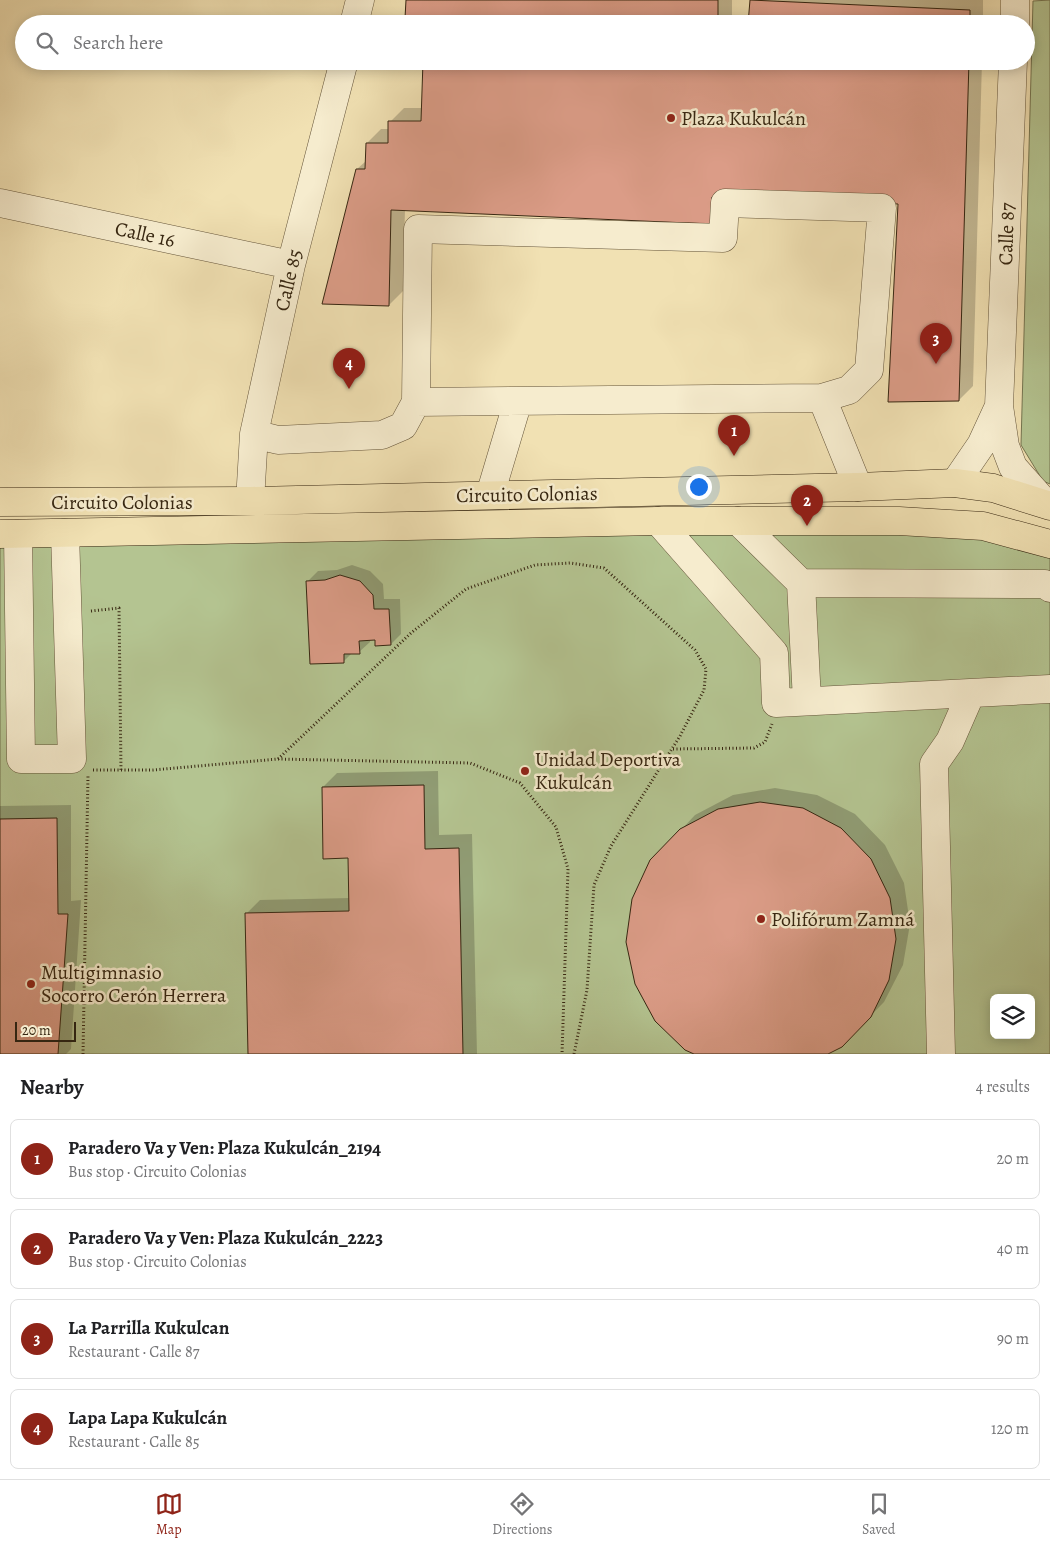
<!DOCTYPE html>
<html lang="en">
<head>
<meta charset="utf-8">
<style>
	:root { --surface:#fff; --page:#f2f2f2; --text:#202124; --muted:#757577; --line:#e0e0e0; --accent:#8f2418 }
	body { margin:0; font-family:Alegreya,serif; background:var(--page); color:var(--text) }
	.controls { position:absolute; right:15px; bottom:15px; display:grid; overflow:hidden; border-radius:8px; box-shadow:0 2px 12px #0003 }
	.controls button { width:45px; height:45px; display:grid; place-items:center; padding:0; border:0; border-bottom:1px solid var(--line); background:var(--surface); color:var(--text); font:25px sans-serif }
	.scale { position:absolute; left:15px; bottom:12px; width:61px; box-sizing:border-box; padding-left:5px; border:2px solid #362611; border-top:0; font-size:14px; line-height:18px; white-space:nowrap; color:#362611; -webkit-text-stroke:4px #f6ecce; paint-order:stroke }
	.you { position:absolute; left:698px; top:486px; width:18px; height:18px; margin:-12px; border:4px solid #fff; border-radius:50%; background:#1a73e8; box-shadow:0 0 0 8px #1a73e833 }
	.badge { display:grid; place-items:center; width:32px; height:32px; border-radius:50%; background:var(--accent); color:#fff; font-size:16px; font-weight:700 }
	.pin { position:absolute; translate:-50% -41px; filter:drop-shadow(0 1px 2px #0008) }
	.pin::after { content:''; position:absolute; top:26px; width:18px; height:15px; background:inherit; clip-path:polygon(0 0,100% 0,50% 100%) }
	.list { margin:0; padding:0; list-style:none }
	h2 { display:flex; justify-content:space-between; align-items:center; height:65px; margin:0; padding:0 20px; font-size:21px }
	h2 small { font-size:16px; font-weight:400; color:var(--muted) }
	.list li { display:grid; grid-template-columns:32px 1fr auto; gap:15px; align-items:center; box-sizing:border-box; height:80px; margin:0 10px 10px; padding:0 10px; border:1px solid var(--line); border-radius:8px }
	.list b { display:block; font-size:19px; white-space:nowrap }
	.list p { margin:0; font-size:16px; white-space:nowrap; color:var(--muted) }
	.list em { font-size:16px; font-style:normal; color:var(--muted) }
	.icon { flex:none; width:28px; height:28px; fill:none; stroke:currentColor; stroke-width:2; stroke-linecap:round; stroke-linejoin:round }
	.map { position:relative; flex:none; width:1050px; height:1054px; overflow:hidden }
	.search { position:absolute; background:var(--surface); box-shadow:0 2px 12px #0003; left:15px; right:15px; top:15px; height:55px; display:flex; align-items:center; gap:12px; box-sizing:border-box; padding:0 18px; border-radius:28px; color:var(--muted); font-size:19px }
	.sheet { height:425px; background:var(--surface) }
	nav { display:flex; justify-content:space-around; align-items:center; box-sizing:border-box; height:70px; border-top:1px solid var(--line); background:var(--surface); font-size:14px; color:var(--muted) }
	nav a { display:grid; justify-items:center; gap:2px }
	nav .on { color:var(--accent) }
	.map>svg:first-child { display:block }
	.green { fill:#b4c491; stroke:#757551; fill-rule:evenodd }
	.shadow { fill:#0003 }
	.building { fill:#db9c87; stroke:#362611 }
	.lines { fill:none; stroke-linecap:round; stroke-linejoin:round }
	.minor-casing { stroke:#65553a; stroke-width:29 }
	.major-casing { stroke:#362611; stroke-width:29 }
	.path { stroke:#362611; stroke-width:3; stroke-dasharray:1 2.5; stroke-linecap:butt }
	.minor { stroke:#f6ecce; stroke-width:28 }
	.major { stroke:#f1e1b3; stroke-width:28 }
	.poi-dot { fill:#8f2418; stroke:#f6ecce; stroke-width:2 }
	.labels { text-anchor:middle; stroke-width:5; stroke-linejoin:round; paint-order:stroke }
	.poi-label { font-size:20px; fill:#362611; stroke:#f6ecce; text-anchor:start }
	.street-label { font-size:20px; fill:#362611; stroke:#f6ecce }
</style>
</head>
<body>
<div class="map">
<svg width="1050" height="1054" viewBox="0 0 1050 1054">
	<rect width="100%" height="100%" fill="#f1e1b3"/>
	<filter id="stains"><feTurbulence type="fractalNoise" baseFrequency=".004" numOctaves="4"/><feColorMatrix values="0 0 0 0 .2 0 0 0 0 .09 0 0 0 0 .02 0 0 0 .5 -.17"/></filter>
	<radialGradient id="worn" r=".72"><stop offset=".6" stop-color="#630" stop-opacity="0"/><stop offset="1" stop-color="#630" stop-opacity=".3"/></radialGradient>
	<path class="green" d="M 1050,0 L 1050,484 L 1043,481 L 1021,445 L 1033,1 Z
		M 899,521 L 1050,544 L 1050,1054 L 0,1054 L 0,542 ZM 994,998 L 1031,998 L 1031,1035 L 994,1035 Z"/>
	<path class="shadow" d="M 407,0 L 732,0 L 732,18 L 750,18 L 751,0 L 983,0 L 983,24 L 411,24 Z
		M 424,61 L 982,61 L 973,386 L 959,400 L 900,203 L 725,209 L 405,209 L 403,291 L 389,305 L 357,169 L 366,161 L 367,143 L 381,129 L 390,129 L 390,122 L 404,108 L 423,108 Z
		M 352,565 L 370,571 L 383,584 L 384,599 L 400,599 L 401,634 L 391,644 L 370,639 L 370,642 L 359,652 L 352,653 L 343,662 L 307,582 L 318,571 L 337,570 Z
		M 438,771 L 439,835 L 472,834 L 477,1054 L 249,1054 L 246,914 L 260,900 L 350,898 L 349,857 L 323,787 L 337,773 Z
		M 775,788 L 817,795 L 855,814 L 885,845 L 904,883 L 910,924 L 903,965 L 884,1002 L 841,1046 L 825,1054 L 697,1054 L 681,830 L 695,815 L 733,795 Z
		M 71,805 L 71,901 L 81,900 L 71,1049 L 66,1054 L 0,1054 L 0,806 Z"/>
	<path class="building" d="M 406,0 L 718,0 L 718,24 L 410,24 L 410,18 L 405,18 Z
		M 750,0 L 970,10 L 970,24 L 748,24 Z
		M 423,61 L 969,61 L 959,401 L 888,402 L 898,204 L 712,197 L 711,224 L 391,210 L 389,306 L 322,304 L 356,169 L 365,169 L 366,143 L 388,143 L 388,121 L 421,121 Z
		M 340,575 L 360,581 L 373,595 L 374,609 L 389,609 L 391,645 L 375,646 L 375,640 L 359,641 L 360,654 L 344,654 L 344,663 L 310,664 L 306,581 L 325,580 Z
		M 424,785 L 425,849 L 459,848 L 463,1054 L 248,1054 L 245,913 L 349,911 L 348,858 L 323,859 L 322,787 Z
		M 760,802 L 803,808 L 841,828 L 871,859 L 890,898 L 896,939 L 889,980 L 871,1017 L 842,1047 L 828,1054 L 694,1054 L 685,1050 L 655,1021 L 635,984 L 626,942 L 632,899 L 650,860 L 680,829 L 718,809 Z
		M 57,818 L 58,914 L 68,914 L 58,1054 L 0,1054 L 0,819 Z"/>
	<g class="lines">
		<g class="minor-casing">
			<path id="minor" d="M 354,24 L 360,0
				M 1015,24 L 1015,0
				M 1013,61 L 999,406 L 1005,446 L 1013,467 L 1045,503
				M 0,203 L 291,265
				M 725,203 L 882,208 L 869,370 L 849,390 L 822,398 L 416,402 L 418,229 L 723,238 Z
				M 822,398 L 858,487
				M 254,434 L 278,440 L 382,435 L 403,426 L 416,402
				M 955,483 L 981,445 L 999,406
				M 490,495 L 518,401
				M 250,501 L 254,434 L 291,265 L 344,61
				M 658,521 L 774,653 L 776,703 L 1050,689
				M 738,521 L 801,583 L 1045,584 L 1050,588
				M 18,534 L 21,759 L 72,759 L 65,533
				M 801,583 L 807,701
				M 941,1054 L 934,764 L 950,741 L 971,693"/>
		</g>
		<g class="major-casing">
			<path id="major" d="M 0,502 L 250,501 L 858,487 L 955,483 L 993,488 L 1050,506
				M 0,534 L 658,521 L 899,521 L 983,526 L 1050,544"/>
		</g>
		<path class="path" d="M 91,611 L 119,608 L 121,771
			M 673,749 L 754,748 L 765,742 L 772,724
			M 278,759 L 411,633 L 466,589 L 535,565 L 570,563 L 604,568 L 695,650 L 706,669 L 704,690 L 680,736 L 611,846 L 594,885 L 587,990 L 574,1054
			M 93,770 L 153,770 L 278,759 L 470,763 L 520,783 L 556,827 L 568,869 L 562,1054
			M 83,1054 L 88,775"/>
		<use href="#minor" class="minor"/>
		<use href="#major" class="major"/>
	</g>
	<g class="poi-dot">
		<circle cx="671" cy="118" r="5"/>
		<circle cx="525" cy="771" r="5"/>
		<circle cx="761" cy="919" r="5"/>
		<circle cx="31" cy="984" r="5"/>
	</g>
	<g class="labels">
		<g class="poi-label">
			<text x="681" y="125">Plaza Kukulcán</text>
			<text x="535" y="766">Unidad Deportiva<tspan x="535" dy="23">Kukulcán</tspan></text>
			<text x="771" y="926">Polifórum Zamná</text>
			<text x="41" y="979">Multigimnasio<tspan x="41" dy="23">Socorro Cerón Herrera</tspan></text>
		</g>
		<g class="street-label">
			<text transform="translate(145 234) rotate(12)" y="7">Calle 16</text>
			<text transform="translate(1006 234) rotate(-88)" y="7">Calle 87</text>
			<text transform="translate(288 280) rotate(-77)" y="7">Calle 85</text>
			<text transform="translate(527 494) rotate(-1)" y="7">Circuito Colonias</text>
			<text x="122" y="509">Circuito Colonias</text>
		</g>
	</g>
	<rect width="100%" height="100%" filter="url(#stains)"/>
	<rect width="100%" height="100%" fill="url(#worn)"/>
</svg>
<div class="controls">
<button><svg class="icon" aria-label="layers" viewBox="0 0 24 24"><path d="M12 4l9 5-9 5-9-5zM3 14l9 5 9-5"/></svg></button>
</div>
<div class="scale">20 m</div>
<div class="you"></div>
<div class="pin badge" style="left:734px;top:456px">1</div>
<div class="pin badge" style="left:807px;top:526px">2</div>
<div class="pin badge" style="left:936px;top:364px">3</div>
<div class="pin badge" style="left:349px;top:389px">4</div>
<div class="search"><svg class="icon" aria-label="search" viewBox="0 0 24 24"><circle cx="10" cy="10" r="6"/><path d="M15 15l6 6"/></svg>Search here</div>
</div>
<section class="sheet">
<h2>Nearby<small>4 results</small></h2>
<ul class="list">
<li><span class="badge">1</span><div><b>Paradero Va y Ven: Plaza Kukulcán_2194</b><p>Bus stop · Circuito Colonias</p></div><em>20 m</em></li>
<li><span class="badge">2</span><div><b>Paradero Va y Ven: Plaza Kukulcán_2223</b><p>Bus stop · Circuito Colonias</p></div><em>40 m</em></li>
<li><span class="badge">3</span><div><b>La Parrilla Kukulcan</b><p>Restaurant · Calle 87</p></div><em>90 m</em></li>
<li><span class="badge">4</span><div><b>Lapa Lapa Kukulcán</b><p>Restaurant · Calle 85</p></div><em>120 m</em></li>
</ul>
</section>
<nav>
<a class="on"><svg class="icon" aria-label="map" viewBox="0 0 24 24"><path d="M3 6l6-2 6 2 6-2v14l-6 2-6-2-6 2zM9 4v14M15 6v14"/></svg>Map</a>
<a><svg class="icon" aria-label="directions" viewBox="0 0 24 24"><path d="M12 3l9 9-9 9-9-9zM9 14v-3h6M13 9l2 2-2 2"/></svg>Directions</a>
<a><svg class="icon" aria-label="saved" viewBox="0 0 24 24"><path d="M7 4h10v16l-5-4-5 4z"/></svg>Saved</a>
</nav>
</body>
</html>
